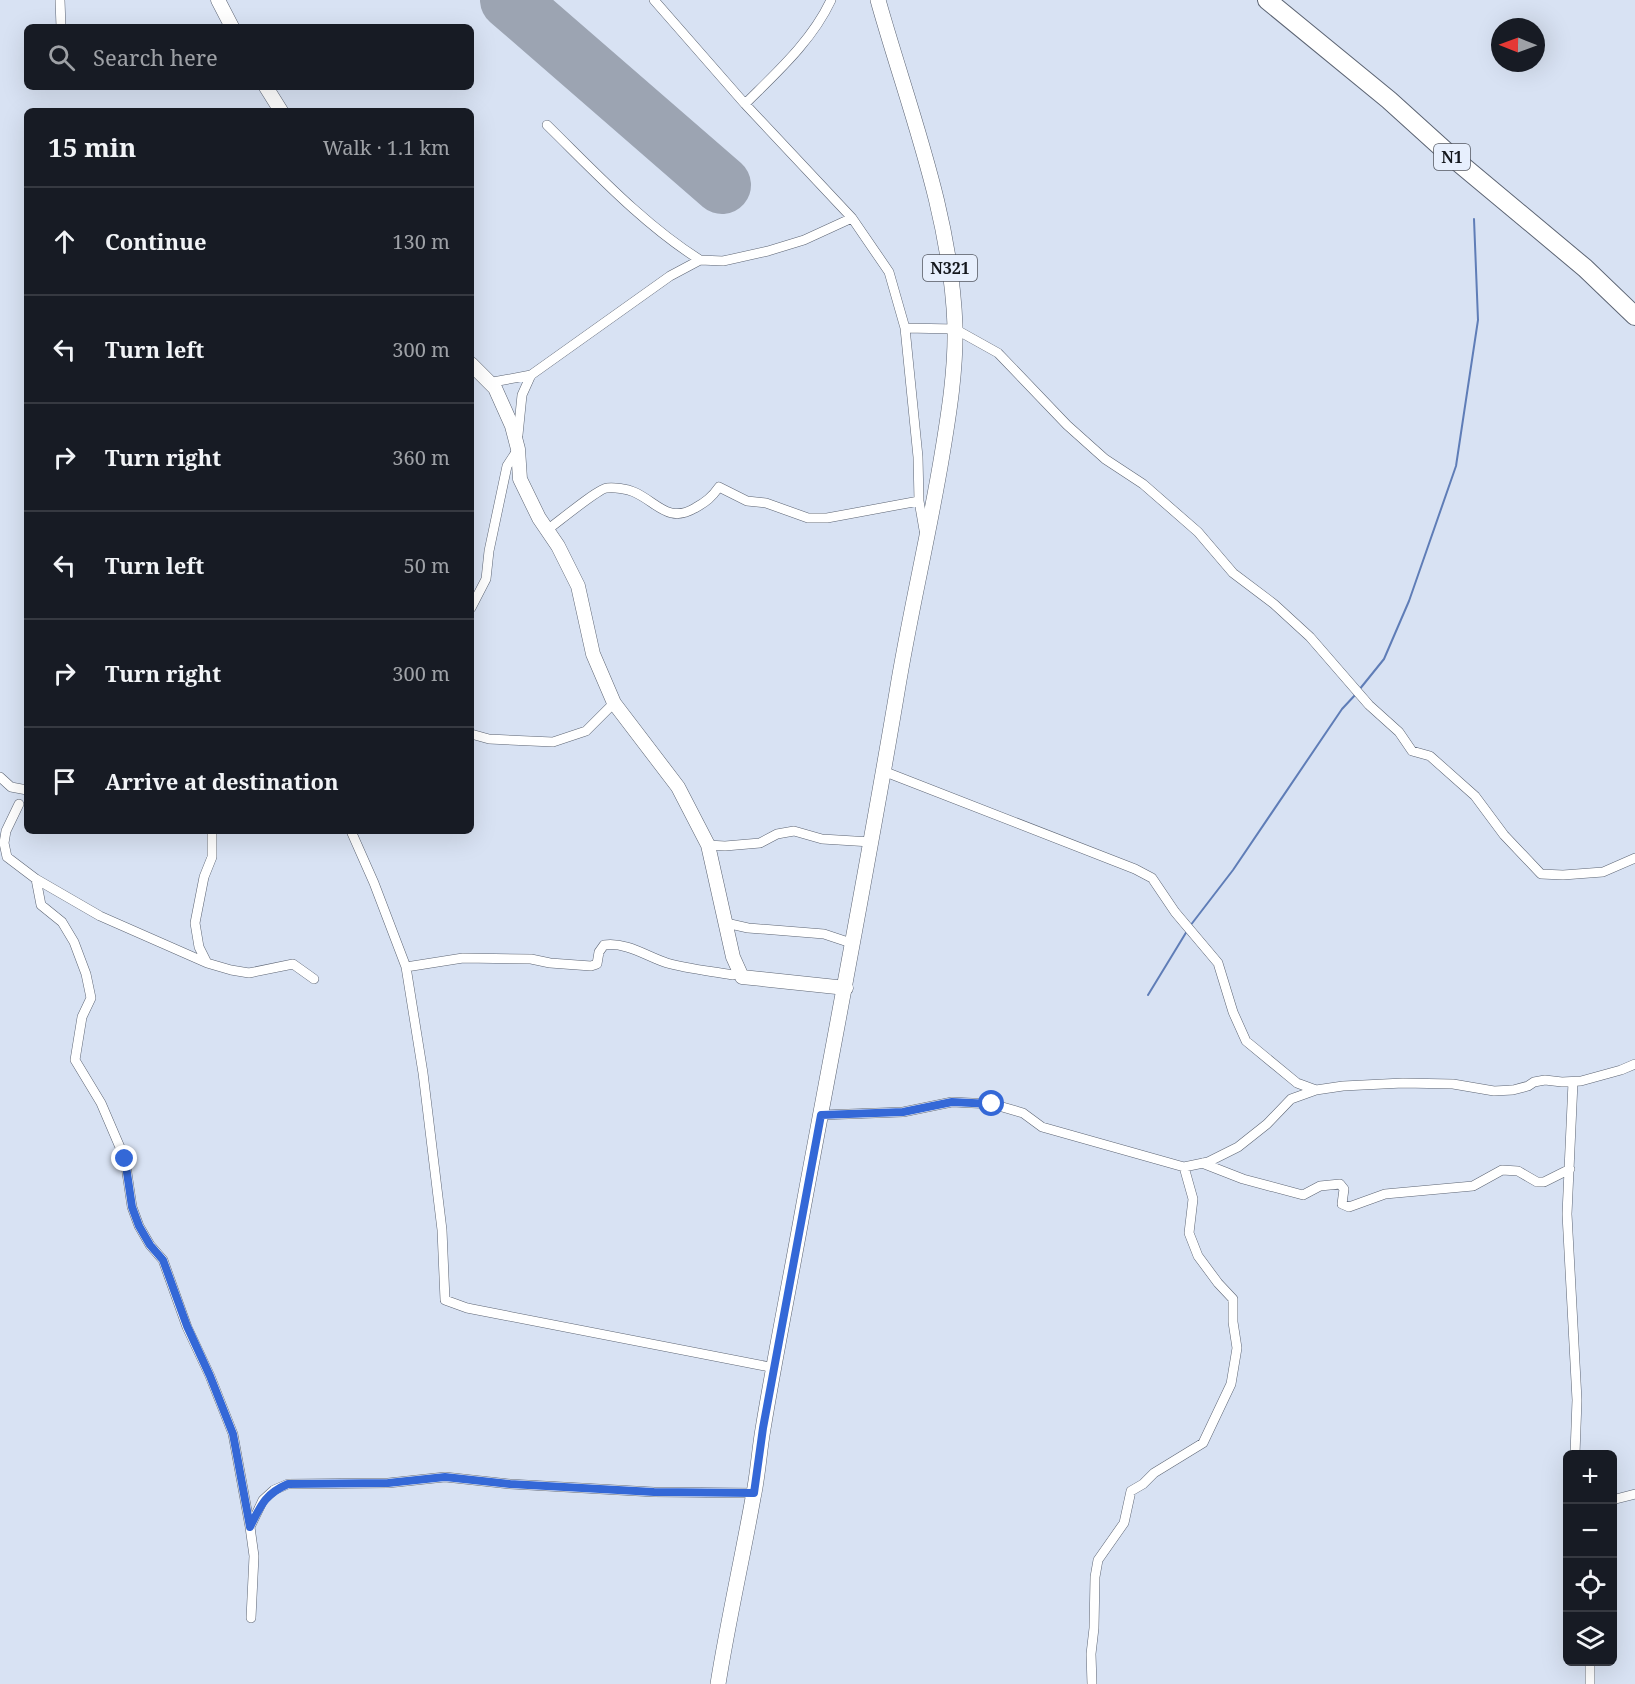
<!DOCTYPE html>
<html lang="en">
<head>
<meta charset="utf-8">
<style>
	:root { --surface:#171b24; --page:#242831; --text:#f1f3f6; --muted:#9ea1a6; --line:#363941 }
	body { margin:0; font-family:"Noto Serif",serif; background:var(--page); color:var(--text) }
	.controls { position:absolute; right:18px; bottom:18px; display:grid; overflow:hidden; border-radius:9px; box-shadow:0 6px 24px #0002 }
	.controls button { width:54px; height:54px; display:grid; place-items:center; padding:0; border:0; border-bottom:2px solid var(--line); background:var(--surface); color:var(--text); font:30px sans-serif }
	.compass { position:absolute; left:1491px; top:18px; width:54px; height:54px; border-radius:50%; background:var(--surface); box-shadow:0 6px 24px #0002; rotate:271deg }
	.stop { position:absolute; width:18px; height:18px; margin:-14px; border:4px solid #3468d7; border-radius:50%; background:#fff }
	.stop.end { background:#3468d7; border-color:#fff; box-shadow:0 2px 6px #0008 }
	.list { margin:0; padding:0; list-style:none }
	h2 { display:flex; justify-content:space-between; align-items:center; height:78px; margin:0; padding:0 24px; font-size:26px }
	h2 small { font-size:20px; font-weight:400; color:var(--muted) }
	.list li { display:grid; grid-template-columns:39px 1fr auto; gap:18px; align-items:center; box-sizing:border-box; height:108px; padding:0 24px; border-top:2px solid var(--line) }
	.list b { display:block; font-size:22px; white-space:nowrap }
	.list em { font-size:20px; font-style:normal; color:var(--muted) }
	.icon { flex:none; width:33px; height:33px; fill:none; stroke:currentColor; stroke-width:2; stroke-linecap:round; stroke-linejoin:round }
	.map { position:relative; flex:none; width:1635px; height:1684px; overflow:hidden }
	.search { position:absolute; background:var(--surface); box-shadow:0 6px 24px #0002; left:24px; top:24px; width:450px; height:66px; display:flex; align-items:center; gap:15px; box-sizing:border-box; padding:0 21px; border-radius:9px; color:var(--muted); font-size:22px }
	.panel { position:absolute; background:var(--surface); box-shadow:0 6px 24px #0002; left:24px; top:108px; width:450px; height:726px; border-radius:9px }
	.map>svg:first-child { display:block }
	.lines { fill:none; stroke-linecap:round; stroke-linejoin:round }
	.stream { stroke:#5f7db7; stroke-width:2 }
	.runway { stroke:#9ca4b2; stroke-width:58 }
	.street-casing { stroke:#5c6473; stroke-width:10 }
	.secondary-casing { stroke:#5c6473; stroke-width:15 }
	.primary-casing { stroke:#5c6473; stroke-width:16 }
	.highway-casing { stroke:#5c6473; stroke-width:20 }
	.street { stroke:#fff; stroke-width:9 }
	.secondary { stroke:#fff; stroke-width:14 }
	.primary { stroke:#fff; stroke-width:15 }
	.highway { stroke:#fff; stroke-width:18 }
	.route { stroke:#3468d7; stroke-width:8 }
	.labels { text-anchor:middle; stroke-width:4.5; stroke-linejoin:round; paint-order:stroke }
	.shield { fill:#e7effd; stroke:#545861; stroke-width:1.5 }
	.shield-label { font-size:16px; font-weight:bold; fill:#15181e }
</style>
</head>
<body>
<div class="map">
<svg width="1635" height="1684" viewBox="0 0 1635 1684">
	<rect width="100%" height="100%" fill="#d8e2f3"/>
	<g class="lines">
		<path class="stream" d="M 1359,690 L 1384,659 L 1409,601 L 1456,466 L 1478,320 L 1474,219
			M 1190,926 L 1233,870 L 1342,709 L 1356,694
			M 1148,995 L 1187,931"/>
		<path class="runway" d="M 509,0 L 722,185"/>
		<g class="street-casing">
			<path id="street" d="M 60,0 L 61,27
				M 654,0 L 745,104 L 852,218 L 889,272 L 905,328 L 918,457 L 919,501 L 924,530
				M 745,104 C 776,73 812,41 831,0
				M 547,125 C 595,172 643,224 700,260
				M 905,328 L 955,329 L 998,353 L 1067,425 L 1105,459 L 1143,484 L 1198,532 L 1233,573 L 1274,604 L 1310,637 L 1369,705 L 1399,732 L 1412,751 L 1430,756 L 1475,796 L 1504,835 L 1541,874 L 1563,875 L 1603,872 L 1635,858
				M 488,379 L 493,382 L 531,375
				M 518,435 L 522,395 L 531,375 L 670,276 L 700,260 L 723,261 L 768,251 L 804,240 L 852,218
				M 547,530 C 557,523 599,488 607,488 C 614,487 627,489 634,492 C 657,502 668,524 695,508 C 706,502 712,497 719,487 L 747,501 L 766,503 L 808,518 L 827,518 L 919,501
				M 471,608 L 486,579 L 489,551 L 507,466 L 518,449
				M 471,734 L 489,739 L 553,742 L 586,731 L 614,703
				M 883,771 L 1135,869 L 1152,878 L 1175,912 L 1218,963 L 1233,1012 L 1246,1041 L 1297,1083 L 1316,1090 L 1343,1086 L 1403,1083 L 1453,1084 L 1494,1091 L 1513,1090 L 1528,1086 L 1534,1082 L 1545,1080 L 1562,1082 L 1581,1081 L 1621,1070 L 1635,1064
				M 0,777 L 11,787 L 27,790
				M 19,804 L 6,831 L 4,843 L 7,857 L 36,879 L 100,916 L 207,963
				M 212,831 L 212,857 L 204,877 L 195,923 L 199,947 L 207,963 L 231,970 L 249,973 L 293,964 L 314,979
				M 351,831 L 374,883 L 406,967 L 423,1073 L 442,1230 L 445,1300 L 467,1308 L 775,1368
				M 708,845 L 725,846 L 760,843 L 777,834 L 794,831 L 822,839 L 871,842
				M 36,879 L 41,905 L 62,922 L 74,942 L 86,974 L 91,998 L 82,1017 L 75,1060 L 101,1103 L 125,1159 L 132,1207 L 139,1226 L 150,1245 L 163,1260 L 187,1327 L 210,1376 L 233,1434 L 250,1527
				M 726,923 L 748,928 L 824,934 L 851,943
				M 406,967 L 463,958 L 531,959 L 550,963 L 591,966 L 597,964 L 599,952 L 604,945 C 627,942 646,956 667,963 C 688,969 711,971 733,975
				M 1573,1082 L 1567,1214 L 1577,1400 L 1575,1454
				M 821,1115 L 903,1112 L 952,1102 L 992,1104 L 1023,1113 L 1042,1127 L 1184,1167 L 1208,1162 L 1238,1147 L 1267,1124 L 1291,1099 L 1316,1090
				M 1202,1163 L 1243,1179 L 1303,1195 L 1320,1186 L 1340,1184 L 1344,1189 L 1342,1204 L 1349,1207 L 1385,1194 L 1473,1186 L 1502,1170 L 1518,1171 L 1537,1182 L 1544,1182 L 1570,1169
				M 1612,1500 L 1635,1494
				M 251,1618 L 254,1556 L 250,1527 L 263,1500 L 274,1490 L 288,1484 L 388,1483 L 445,1477 L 510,1484 L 654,1492 L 754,1493
				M 1590,1662 L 1590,1684
				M 1092,1684 L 1091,1654 L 1094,1628 L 1095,1577 L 1098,1560 L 1124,1523 L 1131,1491 L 1143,1484 L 1154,1473 L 1203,1443 L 1231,1384 L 1237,1348 L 1233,1322 L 1233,1299 L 1218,1283 L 1198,1256 L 1189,1233 L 1193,1199 L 1184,1167"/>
		</g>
		<g class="secondary-casing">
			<path id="secondary" d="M 218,0 L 232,27
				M 266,87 L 281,111
				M 471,364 L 495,388 L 512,426 L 518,449 L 520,479 L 539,518 L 558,546 L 578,586 L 593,654 L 614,703 L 678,787 L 708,845 L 733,957 L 742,977 L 846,988"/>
		</g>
		<g class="primary-casing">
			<path id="primary" d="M 718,1684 C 728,1621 742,1560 753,1498 C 758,1475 759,1452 763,1429 C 775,1356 790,1282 803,1209 C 835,1036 868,865 897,692 C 910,612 929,534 942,455 C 949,413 956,369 955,326 C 951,213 908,107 878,0"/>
		</g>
		<g class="highway-casing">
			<path id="highway" d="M 1267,0 L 1389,100 L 1452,157 L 1585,268 L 1635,316"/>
		</g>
		<use href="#street" class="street"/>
		<use href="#secondary" class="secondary"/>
		<use href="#primary" class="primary"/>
		<use href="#highway" class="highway"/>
	</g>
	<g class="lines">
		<path class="route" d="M 125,1159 L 132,1207 L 139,1226 L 150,1245 L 163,1260 L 187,1326 L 210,1376 L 233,1434 L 250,1527 C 261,1505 265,1494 288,1484 L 388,1483 L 445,1477 L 510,1484 L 654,1492 L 754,1493 L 763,1428 L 821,1115 L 903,1112 L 952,1102 L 992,1104"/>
	</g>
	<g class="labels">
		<g class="shield">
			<rect x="1434" y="144" width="36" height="26" rx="4.5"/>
			<rect x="923" y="255" width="54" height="26" rx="4.5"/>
		</g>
		<g class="shield-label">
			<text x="1452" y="163">N1</text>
			<text x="950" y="274">N321</text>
		</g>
	</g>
</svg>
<div class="controls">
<button>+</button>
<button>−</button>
<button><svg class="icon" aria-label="locate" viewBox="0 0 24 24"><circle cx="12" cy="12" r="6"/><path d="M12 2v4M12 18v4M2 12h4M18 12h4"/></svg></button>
<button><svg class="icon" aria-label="layers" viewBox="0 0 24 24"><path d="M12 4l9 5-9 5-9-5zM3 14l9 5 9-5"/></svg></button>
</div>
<svg class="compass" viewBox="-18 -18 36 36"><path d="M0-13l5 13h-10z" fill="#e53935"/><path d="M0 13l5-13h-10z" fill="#9ea1a6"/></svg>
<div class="stop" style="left:992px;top:1104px"></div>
<div class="stop end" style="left:125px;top:1159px"></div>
<div class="search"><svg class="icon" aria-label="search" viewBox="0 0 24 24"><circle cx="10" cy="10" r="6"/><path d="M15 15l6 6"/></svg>Search here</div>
<section class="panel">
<h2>15 min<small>Walk · 1.1 km</small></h2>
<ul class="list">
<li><svg class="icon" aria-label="ahead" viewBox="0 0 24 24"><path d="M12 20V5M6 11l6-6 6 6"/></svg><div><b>Continue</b></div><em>130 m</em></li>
<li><svg class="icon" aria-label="left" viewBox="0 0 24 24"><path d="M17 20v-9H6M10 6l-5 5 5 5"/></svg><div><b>Turn left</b></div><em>300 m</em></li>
<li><svg class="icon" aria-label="right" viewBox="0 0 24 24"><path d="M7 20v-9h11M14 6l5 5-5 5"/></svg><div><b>Turn right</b></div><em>360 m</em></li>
<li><svg class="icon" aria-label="left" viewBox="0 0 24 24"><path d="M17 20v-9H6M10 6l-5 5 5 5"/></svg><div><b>Turn left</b></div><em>50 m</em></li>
<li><svg class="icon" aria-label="right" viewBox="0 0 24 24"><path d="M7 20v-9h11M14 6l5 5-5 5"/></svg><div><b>Turn right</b></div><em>300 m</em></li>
<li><svg class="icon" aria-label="arrive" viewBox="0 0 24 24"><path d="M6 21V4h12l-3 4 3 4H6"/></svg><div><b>Arrive at destination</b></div></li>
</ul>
</section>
</div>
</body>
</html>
